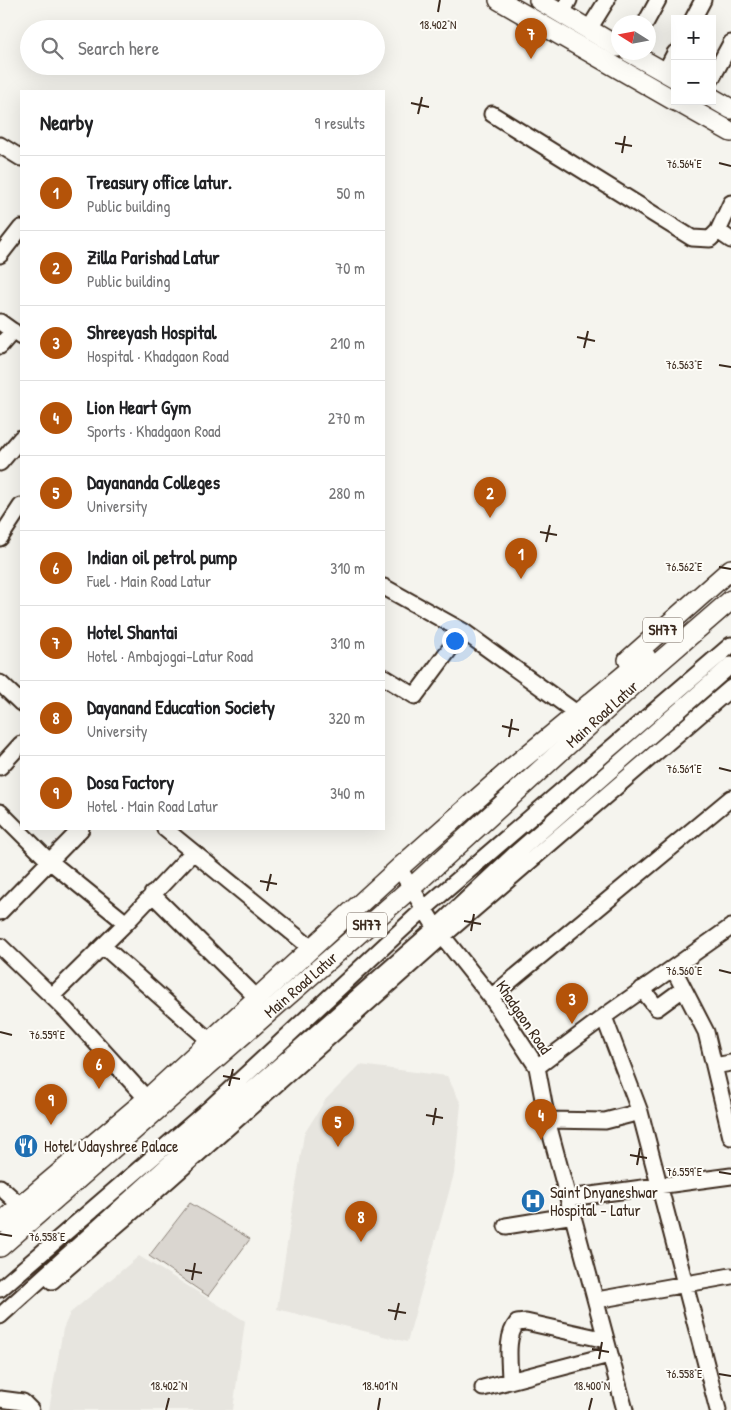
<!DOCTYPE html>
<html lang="en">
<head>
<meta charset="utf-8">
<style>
	:root { --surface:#fff; --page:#f6f6f6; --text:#202124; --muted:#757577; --line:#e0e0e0; --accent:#b45309 }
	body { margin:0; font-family:"Patrick Hand",sans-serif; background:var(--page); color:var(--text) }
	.controls { position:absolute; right:15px; top:15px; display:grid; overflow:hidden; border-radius:0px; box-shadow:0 5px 20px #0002 }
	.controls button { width:45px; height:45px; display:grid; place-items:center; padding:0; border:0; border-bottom:1px solid var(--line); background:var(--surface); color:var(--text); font:25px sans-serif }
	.compass { position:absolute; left:611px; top:15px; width:45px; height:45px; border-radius:50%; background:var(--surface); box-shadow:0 5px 20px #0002; rotate:281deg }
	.you { position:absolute; left:454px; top:640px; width:18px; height:18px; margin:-12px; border:4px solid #fff; border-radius:50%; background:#1a73e8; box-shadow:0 0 0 8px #1a73e833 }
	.badge { display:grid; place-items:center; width:32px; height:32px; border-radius:50%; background:var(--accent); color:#fff; font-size:16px; font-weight:700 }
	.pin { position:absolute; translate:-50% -41px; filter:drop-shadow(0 1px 2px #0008) }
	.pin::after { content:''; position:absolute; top:26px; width:18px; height:15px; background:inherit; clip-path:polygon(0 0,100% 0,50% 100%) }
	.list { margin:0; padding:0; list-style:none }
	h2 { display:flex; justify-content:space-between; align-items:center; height:65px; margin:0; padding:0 20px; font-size:21px }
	h2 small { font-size:16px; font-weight:400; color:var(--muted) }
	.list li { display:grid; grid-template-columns:32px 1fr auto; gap:15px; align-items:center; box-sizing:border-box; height:75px; padding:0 20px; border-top:1px solid var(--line) }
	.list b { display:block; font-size:19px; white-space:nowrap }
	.list p { margin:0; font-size:16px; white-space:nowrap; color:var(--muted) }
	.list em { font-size:16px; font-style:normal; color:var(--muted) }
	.icon { flex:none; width:28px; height:28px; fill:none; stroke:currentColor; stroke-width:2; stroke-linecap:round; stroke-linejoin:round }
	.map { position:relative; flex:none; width:731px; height:1410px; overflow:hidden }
	.search { position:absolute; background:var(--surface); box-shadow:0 5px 20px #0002; left:20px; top:20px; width:365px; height:55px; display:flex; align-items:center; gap:12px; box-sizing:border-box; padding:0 18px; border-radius:28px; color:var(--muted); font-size:19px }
	.panel { position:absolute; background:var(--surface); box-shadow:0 5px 20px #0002; left:20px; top:90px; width:365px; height:740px; border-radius:0px }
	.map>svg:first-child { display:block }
	.built { fill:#e7e5df }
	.pitch { fill:#dad6d0; stroke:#8a8077 }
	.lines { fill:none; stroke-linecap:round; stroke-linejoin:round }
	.minor-casing { stroke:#3b2a1e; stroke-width:19 }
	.major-casing { stroke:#3b2a1e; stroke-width:22 }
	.minor { stroke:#fdfcf7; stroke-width:15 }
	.major { stroke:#fdfcf7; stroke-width:19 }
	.ticks { fill:none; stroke:#3b2a1e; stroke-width:2 }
	.labels { text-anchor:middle; stroke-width:4; stroke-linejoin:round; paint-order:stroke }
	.shield { fill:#fdfcf7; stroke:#75695f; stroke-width:1 }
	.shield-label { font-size:15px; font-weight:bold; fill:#3b2a1e }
	.street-label { font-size:16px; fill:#3b2a1e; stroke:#fdfcf7 }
	.poi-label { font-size:16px; fill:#3b2a1e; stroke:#fdfcf7; text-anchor:start }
	.ticks-label { font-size:12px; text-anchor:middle; fill:#3b2a1e; stroke:#fdfcf7; stroke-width:4; stroke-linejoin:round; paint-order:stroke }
</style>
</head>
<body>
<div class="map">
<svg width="731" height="1410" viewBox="0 0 731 1410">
	<rect width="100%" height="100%" fill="#f5f4ee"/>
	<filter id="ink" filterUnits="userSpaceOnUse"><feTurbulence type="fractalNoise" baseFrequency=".02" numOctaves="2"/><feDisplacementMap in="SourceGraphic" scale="10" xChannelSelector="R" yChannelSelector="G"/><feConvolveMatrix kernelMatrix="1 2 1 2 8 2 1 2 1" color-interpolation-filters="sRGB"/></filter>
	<g filter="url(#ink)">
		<path class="built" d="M 360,1065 L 447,1076 L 461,1104 L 454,1174 L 407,1342 L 277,1309 L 304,1134 L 326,1099 Z
			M 139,1256 L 245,1321 L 233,1410 L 49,1410 L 63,1329 L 70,1313 Z"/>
		<path class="pitch" d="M 190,1203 L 250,1239 L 208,1296 L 149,1256 Z"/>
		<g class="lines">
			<g class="minor-casing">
				<path id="minor" d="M 562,13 L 569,0
					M 693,19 L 703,0
					M 646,22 L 658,0
					M 589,29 L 607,0
					M 665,72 L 675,53
					M 712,78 L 731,43
					M 492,114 L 692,238 L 710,239 L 718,231 L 731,203
					M 0,145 L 21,158
					M 718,231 L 731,240
					M 0,255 L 21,228
					M 0,322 L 21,337
					M 0,346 L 13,331
					M 0,463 L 21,438
					M 0,538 L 21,506
					M 384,587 L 463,631 L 578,714
					M 384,677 L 415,696 L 463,631
					M 0,683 L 21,703
					M 0,767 L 21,744
					M 0,812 L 47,859 L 126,923
					M 165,829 L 311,948
					M 399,868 L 436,928 L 491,997 L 537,1067 L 547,1120 L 625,1410
					M 152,894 L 256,997
					M 0,912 L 81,829
					M 0,946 L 67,1011 L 147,1099
					M 103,946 L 210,1041
					M 673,968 L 706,1032 L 731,1137
					M 642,989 L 657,1008 L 683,989
					M 52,996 L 126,923 L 193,852
					M 491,997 L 731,798
					M 604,1017 L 640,1112 L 718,1410
					M 714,1066 L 731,1063
					M 537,1067 L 609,1013 L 731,927
					M 547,1120 L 605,1121 L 640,1112
					M 0,1187 L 20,1205
					M 569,1198 L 731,1176
					M 506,1226 L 574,1215
					M 52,1281 L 154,1193 L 443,936 L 731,688
					M 0,1289 L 210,1108 L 424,909 L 731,645
					M 597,1300 L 731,1276
					M 0,1316 L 215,1122 L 436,928 L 514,855 L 731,665
					M 510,1381 C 510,1364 505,1337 517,1323 L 526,1322 L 606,1340
					M 483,1388 L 609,1355
					M 0,1399 L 23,1402 L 31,1410"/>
			</g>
			<g class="major-casing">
				<g id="major">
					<path d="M 499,0 L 675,101"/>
					<path d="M 539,0 L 618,47"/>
					<path d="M 629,52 L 675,78"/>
					<path d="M 712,98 L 731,109"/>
					<path d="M 676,101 L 731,132"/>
					<path d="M 628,660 L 731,569"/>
					<path d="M 0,1223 L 147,1099 L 399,868 L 514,766 L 646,657"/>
					<path id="s1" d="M 0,1247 L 411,888 L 641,678 L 731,600"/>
				</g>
			</g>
			<use href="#minor" class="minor"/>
			<use href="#major" class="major"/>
		</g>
	</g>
	<path class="ticks" d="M 438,12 L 440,0M 411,103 L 429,107M 418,114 L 422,97M 615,143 L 632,146M 622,153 L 625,136M 719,163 L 731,166M 577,337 L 595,341M 584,348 L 588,331M 719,365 L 731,367M 540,532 L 557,535M 546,542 L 550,525M 719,567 L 731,569M 502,726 L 519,730M 509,737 L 512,719M 719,768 L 731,771M 260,881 L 277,884M 267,891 L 271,874M 464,921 L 481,924M 471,931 L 474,914M 719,970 L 731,973M 0,1032 L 12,1035M 223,1076 L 240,1079M 229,1086 L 233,1069M 426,1115 L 443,1118M 433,1125 L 436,1108M 630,1155 L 647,1158M 637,1165 L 640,1148M 719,1172 L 731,1174M 0,1234 L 12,1236M 185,1270 L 202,1273M 192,1280 L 195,1263M 388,1310 L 406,1313M 395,1320 L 399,1303M 592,1349 L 609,1352M 599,1359 L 602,1342M 719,1374 L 731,1376M 166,1410 L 169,1398M 378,1410 L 380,1398M 589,1410 L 592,1398"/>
	<defs>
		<g id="restaurant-disc" transform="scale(1.25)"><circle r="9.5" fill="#1f6fb2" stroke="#fdfcf7"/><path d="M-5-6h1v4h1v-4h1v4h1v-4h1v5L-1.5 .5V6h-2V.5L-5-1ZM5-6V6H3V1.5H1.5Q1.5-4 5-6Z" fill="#fff"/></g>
		<g id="hospital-disc" transform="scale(1.25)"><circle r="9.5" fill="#1f6fb2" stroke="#fdfcf7"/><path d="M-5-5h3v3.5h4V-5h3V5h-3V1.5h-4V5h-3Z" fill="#fff"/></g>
	</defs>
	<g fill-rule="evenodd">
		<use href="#restaurant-disc" x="26" y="1146"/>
		<use href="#hospital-disc" x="533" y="1201"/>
	</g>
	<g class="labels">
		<g class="shield">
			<rect x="643" y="617.5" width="40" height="25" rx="4"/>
			<rect x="347" y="912.5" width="40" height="25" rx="4"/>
		</g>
		<g class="shield-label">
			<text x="663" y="635">SH77</text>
			<text x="367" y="930">SH77</text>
		</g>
		<g class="street-label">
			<text dy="6" stroke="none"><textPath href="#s1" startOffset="804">Main Road Latur</textPath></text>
			<text dy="6" stroke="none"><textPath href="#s1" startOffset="399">Main Road Latur</textPath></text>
			<text transform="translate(524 1017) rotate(56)" y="6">Khadgaon Road</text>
		</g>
		<g class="poi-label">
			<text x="44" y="1152">Hotel Udayshree Palace</text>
			<text x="550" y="1198">Saint Dnyaneshwar<tspan x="550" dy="18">Hospital - Latur</tspan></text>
		</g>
	</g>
	<g class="ticks-label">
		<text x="438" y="29">18.402°N</text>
		<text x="684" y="168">76.564°E</text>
		<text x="684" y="369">76.563°E</text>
		<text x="684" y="571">76.562°E</text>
		<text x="684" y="773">76.561°E</text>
		<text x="684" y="975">76.560°E</text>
		<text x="47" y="1039">76.559°E</text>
		<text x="684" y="1176">76.559°E</text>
		<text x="47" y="1241">76.558°E</text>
		<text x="684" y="1378">76.558°E</text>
		<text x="169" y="1390">18.402°N</text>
		<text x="380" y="1390">18.401°N</text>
		<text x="592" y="1390">18.400°N</text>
	</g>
</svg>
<div class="controls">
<button>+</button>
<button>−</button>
</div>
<svg class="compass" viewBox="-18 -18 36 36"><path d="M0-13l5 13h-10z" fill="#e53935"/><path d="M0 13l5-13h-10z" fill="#757577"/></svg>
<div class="you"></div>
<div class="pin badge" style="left:521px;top:579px">1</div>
<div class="pin badge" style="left:490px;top:518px">2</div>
<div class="pin badge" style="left:572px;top:1024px">3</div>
<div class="pin badge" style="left:541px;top:1140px">4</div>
<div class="pin badge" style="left:338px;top:1147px">5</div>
<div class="pin badge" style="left:99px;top:1089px">6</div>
<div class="pin badge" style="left:531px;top:59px">7</div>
<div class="pin badge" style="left:361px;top:1242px">8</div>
<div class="pin badge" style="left:51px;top:1125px">9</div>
<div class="search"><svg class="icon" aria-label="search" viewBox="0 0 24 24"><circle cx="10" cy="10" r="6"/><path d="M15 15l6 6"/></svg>Search here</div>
<section class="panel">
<h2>Nearby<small>9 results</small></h2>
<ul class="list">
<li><span class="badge">1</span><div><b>Treasury office latur.</b><p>Public building</p></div><em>50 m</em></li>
<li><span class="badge">2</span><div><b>Zilla Parishad Latur</b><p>Public building</p></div><em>70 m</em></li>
<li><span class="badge">3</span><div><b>Shreeyash Hospital</b><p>Hospital · Khadgaon Road</p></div><em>210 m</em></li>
<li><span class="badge">4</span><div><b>Lion Heart Gym</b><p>Sports · Khadgaon Road</p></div><em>270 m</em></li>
<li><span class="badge">5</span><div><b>Dayananda Colleges</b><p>University</p></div><em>280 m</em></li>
<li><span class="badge">6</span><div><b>Indian oil petrol pump</b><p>Fuel · Main Road Latur</p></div><em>310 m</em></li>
<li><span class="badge">7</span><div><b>Hotel Shantai</b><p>Hotel · Ambajogai-Latur Road</p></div><em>310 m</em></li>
<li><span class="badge">8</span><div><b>Dayanand Education Society</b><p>University</p></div><em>320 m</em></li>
<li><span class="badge">9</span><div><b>Dosa Factory</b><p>Hotel · Main Road Latur</p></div><em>340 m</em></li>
</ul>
</section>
</div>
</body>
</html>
